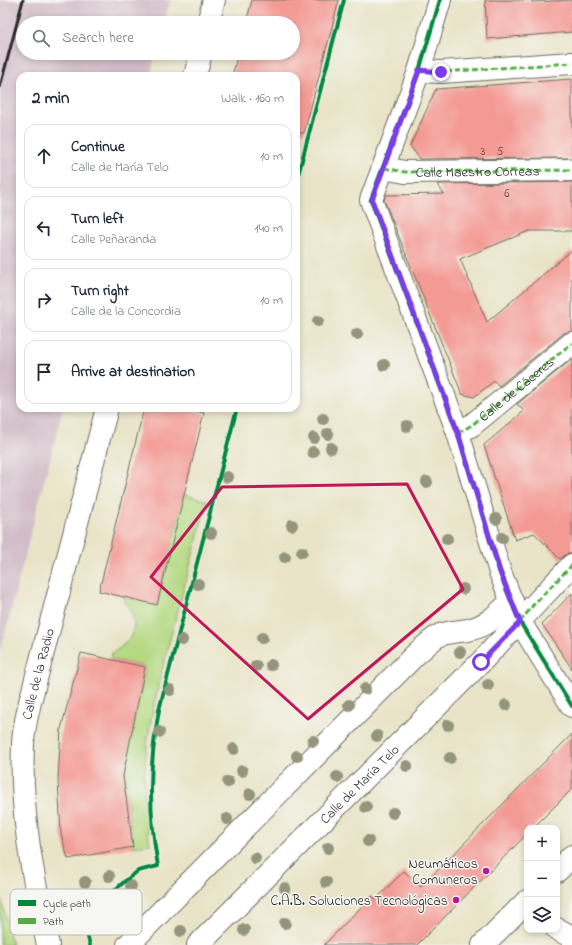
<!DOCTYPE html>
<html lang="en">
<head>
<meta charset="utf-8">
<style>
	:root { --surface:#fff; --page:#f6f6f7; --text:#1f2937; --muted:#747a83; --line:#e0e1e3 }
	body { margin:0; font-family:"Indie Flower",sans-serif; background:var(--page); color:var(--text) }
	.controls { position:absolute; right:12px; bottom:12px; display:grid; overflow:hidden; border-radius:8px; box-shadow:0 2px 6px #0003 }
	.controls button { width:36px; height:36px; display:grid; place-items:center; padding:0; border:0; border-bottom:1px solid var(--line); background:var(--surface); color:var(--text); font:20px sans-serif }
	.stop { position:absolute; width:12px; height:12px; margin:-9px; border:3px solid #7c3aed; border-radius:50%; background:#fff }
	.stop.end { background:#7c3aed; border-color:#fff; box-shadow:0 1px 4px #0008 }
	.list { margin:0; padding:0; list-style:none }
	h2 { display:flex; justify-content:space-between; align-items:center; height:52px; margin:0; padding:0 16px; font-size:17px }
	h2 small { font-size:13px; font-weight:400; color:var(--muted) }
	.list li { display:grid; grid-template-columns:26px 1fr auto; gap:12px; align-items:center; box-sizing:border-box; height:64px; margin:0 8px 8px; padding:0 8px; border:1px solid var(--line); border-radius:12px }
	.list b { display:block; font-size:15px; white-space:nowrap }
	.list p { margin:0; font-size:13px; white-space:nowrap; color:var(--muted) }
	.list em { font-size:13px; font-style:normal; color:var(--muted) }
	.icon { flex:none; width:22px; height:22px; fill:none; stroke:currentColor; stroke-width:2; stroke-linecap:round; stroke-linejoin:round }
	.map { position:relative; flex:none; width:572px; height:945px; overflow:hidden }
	.search { position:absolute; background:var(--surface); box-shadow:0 2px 6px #0003; left:16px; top:16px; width:284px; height:44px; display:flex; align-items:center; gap:10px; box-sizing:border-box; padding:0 14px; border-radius:22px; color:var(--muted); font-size:15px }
	.panel { position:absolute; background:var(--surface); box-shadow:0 2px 6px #0003; left:16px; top:72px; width:284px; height:340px; border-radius:12px }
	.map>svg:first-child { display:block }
	.industrial { fill:#d2bdc8 }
	.green { fill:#b4d981; stroke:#708256 }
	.building { fill:#f49a94 }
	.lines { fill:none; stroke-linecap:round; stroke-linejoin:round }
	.minor-casing { stroke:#6e6c62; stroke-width:24 }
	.major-casing { stroke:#6e6c62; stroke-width:24 }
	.minor { stroke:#fff; stroke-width:22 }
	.major { stroke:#fff; stroke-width:22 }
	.rail { stroke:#2b2b2b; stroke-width:3 }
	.quiet { stroke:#54ab44; stroke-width:3; stroke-dasharray:6 3; stroke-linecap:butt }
	.cycleway-casing { stroke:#f6f6f2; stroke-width:6 }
	.cycleway { stroke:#00873e; stroke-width:4 }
	.tree { fill:#93967d }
	.route { stroke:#7c3aed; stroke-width:5 }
	.marked { fill:none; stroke:#c2185b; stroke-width:3; stroke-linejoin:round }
	.poi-dot { fill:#b5179e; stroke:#f6f6f2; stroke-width:1.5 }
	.labels { text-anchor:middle; stroke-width:3; stroke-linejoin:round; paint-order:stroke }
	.number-label { font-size:12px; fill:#5d4745 }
	.street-label { font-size:14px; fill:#2b2b2b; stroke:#f6f6f2 }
	.poi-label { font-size:14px; fill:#2b2b2b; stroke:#f6f6f2; text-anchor:end }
	.key { fill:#f6f6f2; stroke:#b9b9b6; stroke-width:1 }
	.key-label { font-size:11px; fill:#2b2b2b }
</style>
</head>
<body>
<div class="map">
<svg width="572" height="945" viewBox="0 0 572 945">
	<rect width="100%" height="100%" fill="#f6f6f2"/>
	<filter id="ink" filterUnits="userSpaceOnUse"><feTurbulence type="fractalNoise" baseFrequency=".025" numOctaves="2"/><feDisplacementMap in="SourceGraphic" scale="8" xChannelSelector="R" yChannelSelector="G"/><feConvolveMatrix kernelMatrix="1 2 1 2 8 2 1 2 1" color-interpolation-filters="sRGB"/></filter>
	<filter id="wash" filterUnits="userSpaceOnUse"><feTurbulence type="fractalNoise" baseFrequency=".012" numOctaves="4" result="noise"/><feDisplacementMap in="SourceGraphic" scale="16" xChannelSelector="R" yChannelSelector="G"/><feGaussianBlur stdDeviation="0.9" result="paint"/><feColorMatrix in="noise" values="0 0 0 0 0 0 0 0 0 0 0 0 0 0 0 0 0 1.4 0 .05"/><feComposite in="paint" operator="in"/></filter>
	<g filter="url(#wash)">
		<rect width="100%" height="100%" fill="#e9e4c7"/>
		<path class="industrial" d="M 0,0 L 170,0 L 164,23 L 23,23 L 23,53 L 156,53 L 150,76 L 20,76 L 20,408 L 63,408 L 0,652 Z"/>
		<path class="green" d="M 184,494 L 207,501 C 196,544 184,588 172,632 C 153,704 135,769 150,844 L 133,847 L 123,776 L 145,667 L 110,659 L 112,653 C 134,641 142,622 124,602 L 124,597 L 157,605 Z
			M 0,893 L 12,945 L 0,945 Z"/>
		<g id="blocks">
			<path class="building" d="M 252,0 L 339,0 L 304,133 L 296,132 L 296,76 L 232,76 L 238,53 L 293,53 L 293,23 L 246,23 Z
				M 485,0 L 532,0 L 532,2 L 572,0 L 572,32 L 487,39 Z
				M 572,79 L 572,158 L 420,159 L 410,146 L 436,89 Z
				M 572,182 L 572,231 L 529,231 L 460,259 L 487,322 L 572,250 L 572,331 L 564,333 L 499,386 L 494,381 L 474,397 L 462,394 L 391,217 L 384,200 L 386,195 L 444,194 L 437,184 Z
				M 572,359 L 572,553 L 568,553 L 560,559 L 534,533 L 515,540 L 484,445 L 524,411 L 517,404 Z
				M 144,408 L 184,408 L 204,413 L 157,605 L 99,591 Z
				M 572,593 L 572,669 L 542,624 Z
				M 81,653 L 145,667 L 123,776 L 133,847 L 68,859 L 61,834 L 58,779 L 61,729 Z
				M 572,734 L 572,789 L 533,828 L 527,828 L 527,834 L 417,945 L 324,945 L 372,896 L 376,899 L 404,871 L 421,887 Z"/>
		</g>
	</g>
	<g filter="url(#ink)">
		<use href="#blocks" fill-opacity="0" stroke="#6e6c62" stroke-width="1"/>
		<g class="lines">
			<g class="minor-casing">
				<g id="minor">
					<path d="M 440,0 L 419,71 L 371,200 L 458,433 L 500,572 L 520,622 L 572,706"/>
					<path d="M 208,23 L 214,0"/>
					<path d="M 419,71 L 441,72 L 572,63"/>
					<path d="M 195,76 L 201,53"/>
					<path id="s1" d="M 384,168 L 405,172 L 572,170"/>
					<path id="s2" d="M 458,433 L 472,425 L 572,343"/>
					<path d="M 557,929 L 572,937"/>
					<path id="s3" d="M 48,945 C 33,879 20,812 23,745 C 23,731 27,716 30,702 L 107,408"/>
					<path d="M 128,945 L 418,652 C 425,647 433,638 440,635 C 450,631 459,632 468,630 C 487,626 498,614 512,601"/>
					<path id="s4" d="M 198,945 L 481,662 L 572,565"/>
				</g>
			</g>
			<g class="major-casing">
				<path id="major" d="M 557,871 L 572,856
					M 483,945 L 527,901"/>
			</g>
			<use href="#minor" class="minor"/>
			<use href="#major" class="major"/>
			<path class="rail" d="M 0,87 L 23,0"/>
			<path class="quiet" d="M 419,71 L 441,72 L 572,63
				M 384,168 L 405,172 L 572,170
				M 458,433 L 472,425 L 572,343
				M 520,622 L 534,604 L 572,565"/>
			<g class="cycleway-casing">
				<path id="cycleway" d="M 440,0 L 419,71 L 371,200 L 458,433 L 500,572 L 520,622 L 572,706
					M 296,183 L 344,0
					M 90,945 L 83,919 L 125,881 L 138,871 L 158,866 C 148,808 149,767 159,710 L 237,408"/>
			</g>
			<use href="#cycleway" class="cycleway"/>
		</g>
		<g class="tree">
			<circle cx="318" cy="321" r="6"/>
			<circle cx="357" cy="334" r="6"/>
			<circle cx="384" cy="365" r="6"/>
			<circle cx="323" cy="419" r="6"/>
			<circle cx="407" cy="426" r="6"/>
			<circle cx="328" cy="434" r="6"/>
			<circle cx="314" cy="438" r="6"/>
			<circle cx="331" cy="448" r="6"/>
			<circle cx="313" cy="452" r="6"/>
			<circle cx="227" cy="477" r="6"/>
			<circle cx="427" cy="482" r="6"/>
			<circle cx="496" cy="519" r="6"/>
			<circle cx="292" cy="525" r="6"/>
			<circle cx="211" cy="533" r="6"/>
			<circle cx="502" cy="538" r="6"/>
			<circle cx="447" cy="539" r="6"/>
			<circle cx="302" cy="552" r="6"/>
			<circle cx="285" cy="557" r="6"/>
			<circle cx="198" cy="584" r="6"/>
			<circle cx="463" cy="589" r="6"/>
			<circle cx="262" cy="638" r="6"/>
			<circle cx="182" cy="640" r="6"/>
			<circle cx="460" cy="652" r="6"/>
			<circle cx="271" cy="665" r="6"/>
			<circle cx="256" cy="666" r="6"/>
			<circle cx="488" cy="685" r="6"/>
			<circle cx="365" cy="689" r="6"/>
			<circle cx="170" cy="690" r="6"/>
			<circle cx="349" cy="705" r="6"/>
			<circle cx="506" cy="705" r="6"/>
			<circle cx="448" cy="725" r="6"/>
			<circle cx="159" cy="732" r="6"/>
			<circle cx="377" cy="736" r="6"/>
			<circle cx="313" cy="741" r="6"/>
			<circle cx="234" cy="749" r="6"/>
			<circle cx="297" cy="756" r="6"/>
			<circle cx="450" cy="758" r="6"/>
			<circle cx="407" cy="766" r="6"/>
			<circle cx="242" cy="771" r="6"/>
			<circle cx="337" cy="777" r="6"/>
			<circle cx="228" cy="782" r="6"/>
			<circle cx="250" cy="794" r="6"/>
			<circle cx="366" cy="807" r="6"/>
			<circle cx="393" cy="813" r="6"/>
			<circle cx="227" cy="819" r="6"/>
			<circle cx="368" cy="841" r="6"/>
			<circle cx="328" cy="848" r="6"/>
			<circle cx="255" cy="858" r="6"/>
			<circle cx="109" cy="876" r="6"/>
			<circle cx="85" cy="882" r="6"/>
			<circle cx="326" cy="882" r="6"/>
			<circle cx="131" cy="886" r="6"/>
			<circle cx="285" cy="888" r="6"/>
			<circle cx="285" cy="923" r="6"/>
			<circle cx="244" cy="930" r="6"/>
			<circle cx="181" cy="931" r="6"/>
		</g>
	</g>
	<g class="lines" filter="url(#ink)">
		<path class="route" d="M 441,72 L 419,70 L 372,200 L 458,433 L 500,572 L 520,622 L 481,662"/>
	</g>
	<path class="marked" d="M 407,484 L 463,589 L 308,719 L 151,577 L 222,487 Z"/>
	<g class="poi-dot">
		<circle cx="486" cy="871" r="4"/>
		<circle cx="456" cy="900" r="4"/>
	</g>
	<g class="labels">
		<g class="number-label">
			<text x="483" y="155">3</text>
			<text x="500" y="155">5</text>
			<text x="507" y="197">6</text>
		</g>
		<g class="street-label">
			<text dy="5" stroke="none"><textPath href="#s1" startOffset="94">Calle Maestro Correas</textPath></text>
			<text dy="5" stroke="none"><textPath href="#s2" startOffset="73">Calle de Cáceres</textPath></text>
			<text dy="5" stroke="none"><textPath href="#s3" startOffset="275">Calle de la Radio</textPath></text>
			<text dy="5" stroke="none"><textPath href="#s4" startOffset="228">Calle de María Telo</textPath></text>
		</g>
		<g class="poi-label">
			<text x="478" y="868">Neumáticos<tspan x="478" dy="16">Comuneros</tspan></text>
			<text x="448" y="905">C.A.B. Soluciones Tecnológicas</text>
		</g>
	</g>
	<rect x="10" y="889" width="132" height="46" rx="6" class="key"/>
	<rect x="18" y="900" width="18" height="6" fill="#00873e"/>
	<rect x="18" y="918" width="18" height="6" fill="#54ab44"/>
	<g class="key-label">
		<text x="43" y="907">Cycle path</text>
		<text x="43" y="925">Path</text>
	</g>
</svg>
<div class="controls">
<button>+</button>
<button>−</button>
<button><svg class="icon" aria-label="layers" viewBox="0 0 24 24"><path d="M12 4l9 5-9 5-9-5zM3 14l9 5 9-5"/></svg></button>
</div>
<div class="stop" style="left:481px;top:662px"></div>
<div class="stop end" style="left:441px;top:72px"></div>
<div class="search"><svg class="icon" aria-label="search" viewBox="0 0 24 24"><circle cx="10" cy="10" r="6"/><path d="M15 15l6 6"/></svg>Search here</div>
<section class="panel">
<h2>2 min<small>Walk · 160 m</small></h2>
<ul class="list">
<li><svg class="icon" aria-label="ahead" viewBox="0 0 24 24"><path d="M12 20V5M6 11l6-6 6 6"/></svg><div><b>Continue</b><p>Calle de María Telo</p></div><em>10 m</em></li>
<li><svg class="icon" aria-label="left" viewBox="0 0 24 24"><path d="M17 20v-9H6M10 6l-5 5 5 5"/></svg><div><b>Turn left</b><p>Calle Peñaranda</p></div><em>140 m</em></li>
<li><svg class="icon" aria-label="right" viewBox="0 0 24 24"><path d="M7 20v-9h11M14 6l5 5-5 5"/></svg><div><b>Turn right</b><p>Calle de la Concordia</p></div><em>10 m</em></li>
<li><svg class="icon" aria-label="arrive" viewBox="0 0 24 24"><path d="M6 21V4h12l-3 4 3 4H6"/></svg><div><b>Arrive at destination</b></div></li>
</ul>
</section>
</div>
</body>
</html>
